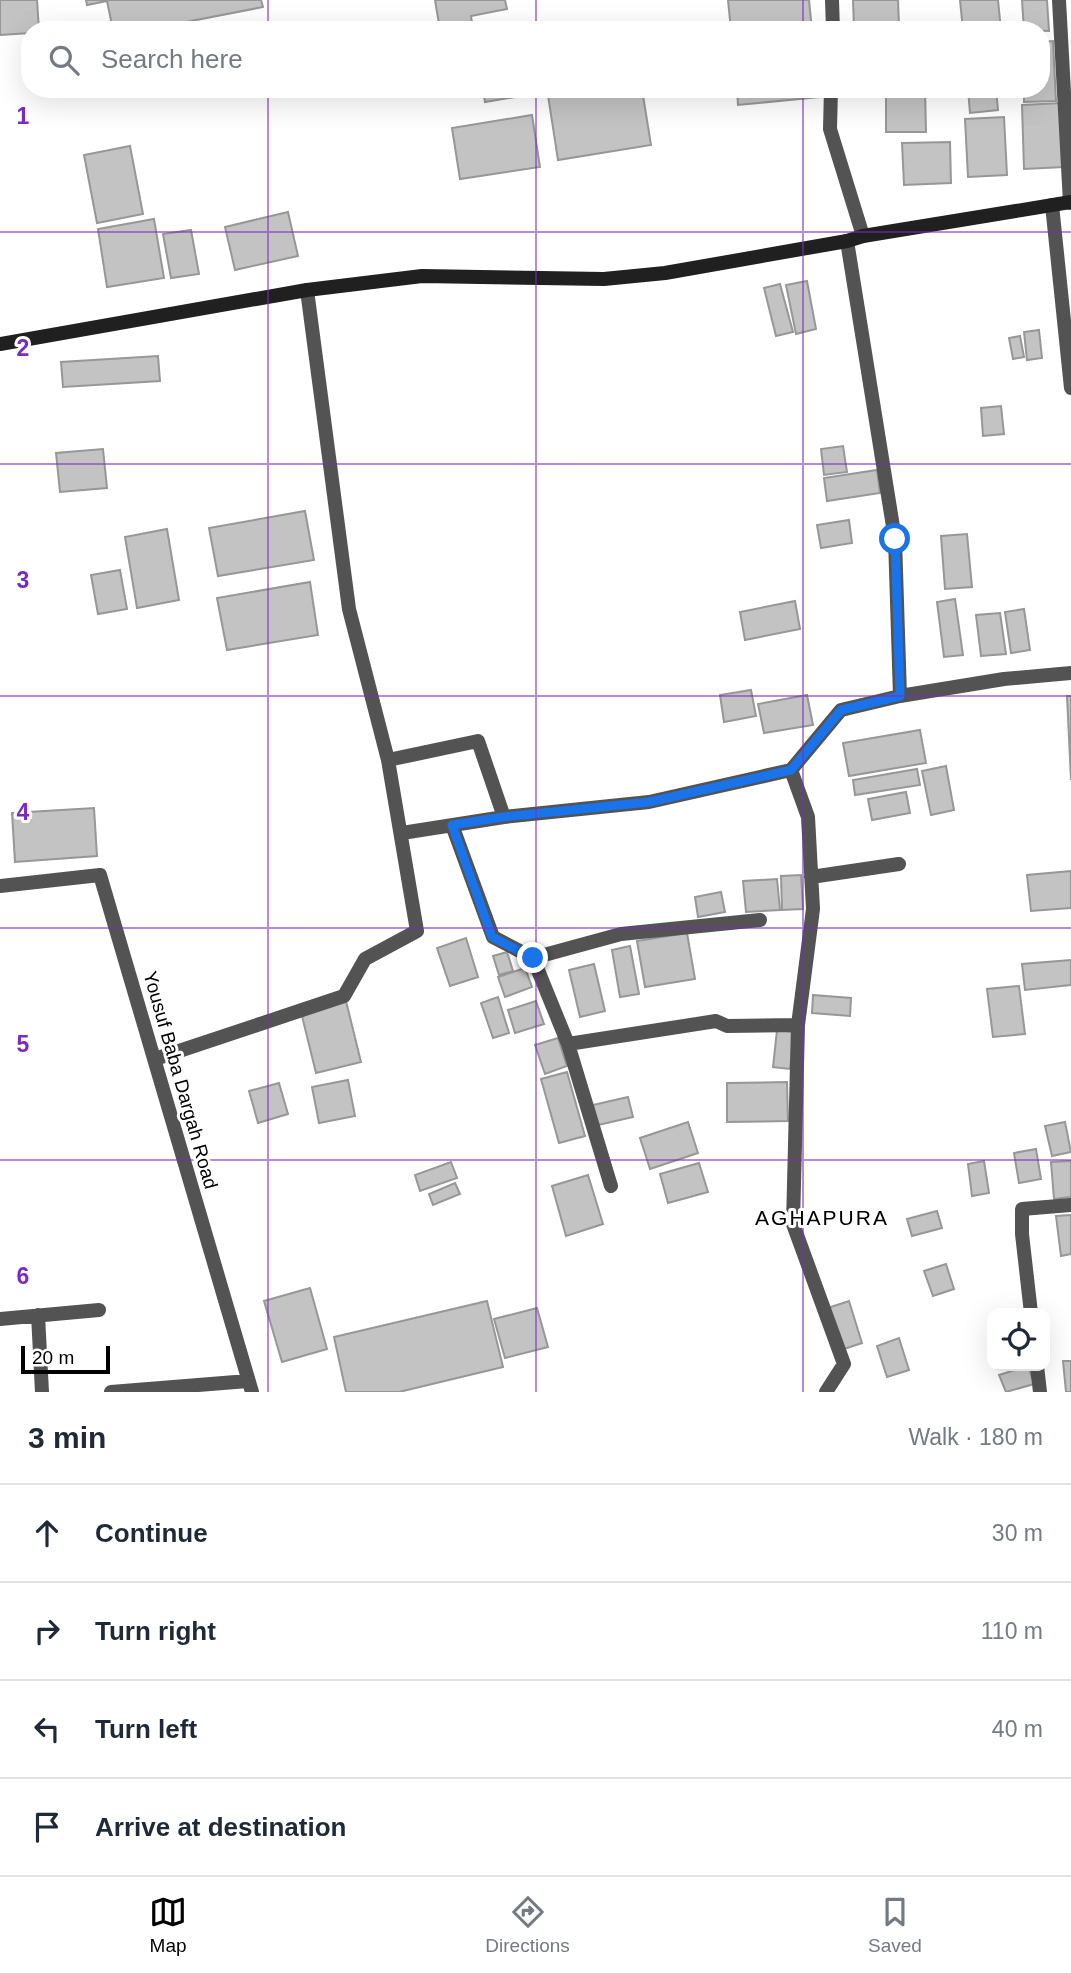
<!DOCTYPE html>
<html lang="en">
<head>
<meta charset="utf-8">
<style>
	:root { --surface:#fff; --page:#f2f2f3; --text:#1f2937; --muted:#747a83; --line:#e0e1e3; --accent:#000 }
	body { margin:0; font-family:Helvetica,sans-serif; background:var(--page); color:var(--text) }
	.controls { position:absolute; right:21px; bottom:21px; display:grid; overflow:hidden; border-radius:14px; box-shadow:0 7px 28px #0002 }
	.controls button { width:63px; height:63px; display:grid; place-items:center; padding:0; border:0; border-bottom:2px solid var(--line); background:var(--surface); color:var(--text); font:35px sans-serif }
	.scale { position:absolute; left:21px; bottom:18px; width:89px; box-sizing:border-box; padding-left:7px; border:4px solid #000; border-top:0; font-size:19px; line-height:24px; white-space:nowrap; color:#000; -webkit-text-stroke:5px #fff; paint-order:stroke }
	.stop { position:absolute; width:21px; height:21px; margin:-16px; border:5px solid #1a73e8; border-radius:50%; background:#fff }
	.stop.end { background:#1a73e8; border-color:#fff; box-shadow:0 2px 7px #0008 }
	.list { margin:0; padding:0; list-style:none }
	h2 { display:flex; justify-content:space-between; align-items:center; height:91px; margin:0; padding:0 28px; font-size:30px }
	h2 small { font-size:23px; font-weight:400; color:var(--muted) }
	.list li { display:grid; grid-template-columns:46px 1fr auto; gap:21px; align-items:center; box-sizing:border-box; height:98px; padding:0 28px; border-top:2px solid var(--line) }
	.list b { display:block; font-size:26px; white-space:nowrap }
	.list em { font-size:23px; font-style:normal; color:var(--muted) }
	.icon { flex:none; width:38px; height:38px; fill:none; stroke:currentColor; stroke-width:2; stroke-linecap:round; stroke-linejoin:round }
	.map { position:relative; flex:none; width:1071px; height:1392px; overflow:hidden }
	.search { position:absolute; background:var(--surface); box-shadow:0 7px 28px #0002; left:21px; right:21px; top:21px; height:77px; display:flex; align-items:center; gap:18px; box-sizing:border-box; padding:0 24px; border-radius:28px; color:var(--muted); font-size:26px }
	.sheet { height:483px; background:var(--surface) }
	nav { display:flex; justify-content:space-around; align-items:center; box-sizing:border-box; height:98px; border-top:2px solid var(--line); background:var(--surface); font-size:19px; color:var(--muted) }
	nav a { display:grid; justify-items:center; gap:4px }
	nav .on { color:var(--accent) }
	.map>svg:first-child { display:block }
	.building { fill:#c3c3c3; stroke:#979797; stroke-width:2 }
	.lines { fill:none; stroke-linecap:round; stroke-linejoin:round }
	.street { stroke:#535353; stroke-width:14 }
	.secondary { stroke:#202020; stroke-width:14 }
	.route { stroke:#1a73e8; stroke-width:9 }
	.grid { fill:none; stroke:#7b2cbf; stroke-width:2; stroke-opacity:0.55 }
	.labels { text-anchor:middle; stroke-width:6; stroke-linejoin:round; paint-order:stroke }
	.street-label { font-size:19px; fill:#000; stroke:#fff }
	.neighbourhood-label { font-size:21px; letter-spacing:2px; fill:#000; stroke:#fff }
	.grid-label { font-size:23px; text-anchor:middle; font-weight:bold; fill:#7b2cbf; stroke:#fff; stroke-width:6; stroke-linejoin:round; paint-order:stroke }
</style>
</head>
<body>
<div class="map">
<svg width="1071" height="1392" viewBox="0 0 1071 1392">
	<rect width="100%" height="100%" fill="#fff"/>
	<path class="building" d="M 0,0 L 37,0 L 39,30 L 30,30 L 30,33 L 0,35 Z
		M 86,0 L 261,0 L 263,7 L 145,30 L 113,30 L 107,1 L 87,5 Z
		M 435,0 L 505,0 L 507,9 L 471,16 L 473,30 L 440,30 Z
		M 728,0 L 809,0 L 812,30 L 731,30 Z
		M 853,0 L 898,0 L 899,25 L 854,27 Z
		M 960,0 L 998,0 L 1001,30 L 963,30 Z
		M 1022,0 L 1047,0 L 1049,31 L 1024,30 Z
		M 1053,41 L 1056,101 L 1024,102 L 1024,89 L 1041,89 L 1041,42 Z
		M 483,89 L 538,89 L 539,93 L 485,102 Z
		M 547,89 L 642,89 L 651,145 L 558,160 Z
		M 737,89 L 818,89 L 819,97 L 738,105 Z
		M 886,89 L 925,89 L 926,132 L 886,132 Z
		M 968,89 L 996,89 L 998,110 L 970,113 Z
		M 1061,103 L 1064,167 L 1024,169 L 1022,105 Z
		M 532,115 L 540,167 L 460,179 L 452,128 Z
		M 1004,117 L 1007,175 L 968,177 L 965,119 Z
		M 950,142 L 951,183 L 904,185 L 902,143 Z
		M 130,146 L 143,214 L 97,223 L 84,155 Z
		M 288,212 L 298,256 L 235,270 L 225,227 Z
		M 154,219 L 164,278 L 107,287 L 98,229 Z
		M 191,230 L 199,274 L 171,278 L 163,234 Z
		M 807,281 L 816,329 L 796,334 L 786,285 Z
		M 780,284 L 793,332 L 776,336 L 764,288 Z
		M 1039,330 L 1042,358 L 1027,360 L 1024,332 Z
		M 1020,336 L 1024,357 L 1013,359 L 1009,338 Z
		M 158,356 L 160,381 L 63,387 L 61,362 Z
		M 1001,406 L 1004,434 L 983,436 L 981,408 Z
		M 843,446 L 847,472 L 824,475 L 821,449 Z
		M 103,449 L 107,488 L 60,492 L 56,453 Z
		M 877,470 L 880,493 L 827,501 L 824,478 Z
		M 305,511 L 314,560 L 218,576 L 209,528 Z
		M 849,520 L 852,543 L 821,548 L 817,525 Z
		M 167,529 L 179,600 L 137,608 L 125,537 Z
		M 967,534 L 972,587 L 945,589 L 941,536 Z
		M 120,570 L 127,609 L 98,614 L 91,575 Z
		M 310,582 L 318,635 L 227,650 L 217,598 Z
		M 955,599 L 963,655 L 944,657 L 937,602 Z
		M 795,601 L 800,629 L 745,640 L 740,612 Z
		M 1024,609 L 1030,650 L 1011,653 L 1005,612 Z
		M 1000,613 L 1006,654 L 981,656 L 976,615 Z
		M 751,690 L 756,716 L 724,722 L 720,695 Z
		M 807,695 L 813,725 L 764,733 L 758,704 Z
		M 1067,696 L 1071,696 L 1071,780 Z
		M 920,730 L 926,763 L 849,776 L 843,743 Z
		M 946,766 L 954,810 L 931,815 L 922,771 Z
		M 917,769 L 920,785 L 855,795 L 853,780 Z
		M 906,792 L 910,813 L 872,820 L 868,799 Z
		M 94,808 L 97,856 L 15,862 L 12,813 Z
		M 1071,871 L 1071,908 L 1031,911 L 1027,875 Z
		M 801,875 L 803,909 L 782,910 L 781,876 Z
		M 777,879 L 780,910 L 746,912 L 743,881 Z
		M 721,892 L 725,912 L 698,917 L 695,897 Z
		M 687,933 L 695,979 L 645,987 L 637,941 Z
		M 466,938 L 478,977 L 450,986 L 437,948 Z
		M 630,946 L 639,994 L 620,997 L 612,950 Z
		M 507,952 L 513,971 L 499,975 L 493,956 Z
		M 1071,960 L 1071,985 L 1025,990 L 1022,964 Z
		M 594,964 L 605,1011 L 580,1017 L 569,970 Z
		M 525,968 L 532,987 L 505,997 L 498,977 Z
		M 1019,986 L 1025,1034 L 993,1037 L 987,989 Z
		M 813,995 L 851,998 L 850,1016 L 812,1013 Z
		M 498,997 L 509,1033 L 493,1038 L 481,1003 Z
		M 346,1001 L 361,1062 L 316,1073 L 301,1012 Z
		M 536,1001 L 544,1024 L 515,1033 L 508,1010 Z
		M 777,1030 L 794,1032 L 790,1069 L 773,1067 Z
		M 558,1038 L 567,1066 L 545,1074 L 535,1045 Z
		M 567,1072 L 585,1136 L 559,1143 L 541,1079 Z
		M 348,1080 L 355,1116 L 319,1123 L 312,1087 Z
		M 787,1082 L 788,1121 L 727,1122 L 727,1083 Z
		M 279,1083 L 288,1114 L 258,1123 L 249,1091 Z
		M 628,1097 L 633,1117 L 598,1125 L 593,1105 Z
		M 688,1122 L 698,1153 L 650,1169 L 640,1138 Z
		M 1065,1122 L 1071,1152 L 1052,1156 L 1045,1126 Z
		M 1036,1149 L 1041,1179 L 1019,1183 L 1014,1153 Z
		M 984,1161 L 989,1193 L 972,1196 L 968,1164 Z
		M 1071,1161 L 1071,1197 L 1054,1199 L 1051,1162 Z
		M 451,1162 L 457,1178 L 420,1191 L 415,1175 Z
		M 699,1163 L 708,1192 L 668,1203 L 660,1174 Z
		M 588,1175 L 603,1224 L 566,1236 L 552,1186 Z
		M 455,1183 L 460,1194 L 433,1205 L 429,1194 Z
		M 937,1211 L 942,1228 L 912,1236 L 907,1219 Z
		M 1071,1215 L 1071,1254 L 1061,1256 L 1056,1216 Z
		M 946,1264 L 954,1289 L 933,1296 L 924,1271 Z
		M 310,1288 L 327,1349 L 282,1362 L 264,1301 Z
		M 487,1301 L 503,1367 L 399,1392 L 346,1392 L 334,1337 Z
		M 849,1301 L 862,1343 L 841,1350 L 828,1308 Z
		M 537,1308 L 548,1347 L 505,1358 L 494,1319 Z
		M 899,1338 L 909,1370 L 887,1377 L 877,1346 Z
		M 1063,1361 L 1071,1361 L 1071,1392 L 1066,1392 Z
		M 1028,1366 L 1034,1384 L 1006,1392 L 999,1375 Z"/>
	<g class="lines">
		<path class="street" d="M 832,0 L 833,30
			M 1059,0 L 1070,203
			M 831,89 L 830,129 L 863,236
			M 1052,205 L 1071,388
			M 307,290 L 349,609 L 388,760 L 478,741 L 504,817 L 649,802 L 791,770
			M 900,696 L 1004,679 L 1071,673
			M 452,825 L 493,937 L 533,958 L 621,934 L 760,920
			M 402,833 L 504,817
			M 811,877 L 899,864
			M 0,886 L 100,875 L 252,1392
			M 533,958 L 568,1044 L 611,1186
			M 568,1044 L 716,1021 L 727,1026 L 798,1025
			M 155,1059 L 344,996 L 365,959 L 417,931 L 388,760
			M 1031,1313 L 1022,1234 L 1022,1209 L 1071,1205
			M 38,1315 L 42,1392
			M 0,1319 L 99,1310
			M 1037,1366 L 1040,1392
			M 111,1392 L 248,1381
			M 826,1392 L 844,1364 L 793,1224 L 798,1025 L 813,909 L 808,817 L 791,770 L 841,710 L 900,696 L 895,539 L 847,241"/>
		<path class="secondary" d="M 0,344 L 307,290 L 422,276 L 604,279 L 665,273 L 847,241 L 863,236 L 1071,202"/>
	</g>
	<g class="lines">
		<path class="route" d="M 533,958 L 492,937 L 452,825 L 503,817 L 649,802 L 791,770 L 841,710 L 900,696 L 895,539"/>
	</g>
	<path class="grid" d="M 268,0 L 268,30M 536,0 L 536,30M 803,0 L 803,30M 268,89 L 268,1392M 536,89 L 536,1392M 803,89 L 803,1392M 0,232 L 1071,232M 0,464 L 1071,464M 0,696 L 1071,696M 0,928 L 1071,928M 0,1160 L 1071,1160"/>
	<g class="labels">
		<g class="street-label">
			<text transform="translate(181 1080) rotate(74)" y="7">Yousuf Baba Dargah Road</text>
		</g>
		<g class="neighbourhood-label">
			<text x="822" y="1225">AGHAPURA</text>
		</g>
	</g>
	<g class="grid-label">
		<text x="23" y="124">1</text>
		<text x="23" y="356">2</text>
		<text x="23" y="588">3</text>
		<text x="23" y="820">4</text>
		<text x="23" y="1052">5</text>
		<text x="23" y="1284">6</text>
	</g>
</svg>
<div class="controls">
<button><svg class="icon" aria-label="locate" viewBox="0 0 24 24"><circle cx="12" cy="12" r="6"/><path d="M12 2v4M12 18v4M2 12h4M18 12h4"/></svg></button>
</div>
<div class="scale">20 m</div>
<div class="stop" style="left:895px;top:539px"></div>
<div class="stop end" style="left:533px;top:958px"></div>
<div class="search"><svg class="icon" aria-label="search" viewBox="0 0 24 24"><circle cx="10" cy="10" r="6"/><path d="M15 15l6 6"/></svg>Search here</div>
</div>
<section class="sheet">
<h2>3 min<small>Walk · 180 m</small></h2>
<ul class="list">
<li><svg class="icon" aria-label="ahead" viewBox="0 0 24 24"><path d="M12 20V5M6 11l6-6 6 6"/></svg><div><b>Continue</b></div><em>30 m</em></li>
<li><svg class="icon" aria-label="right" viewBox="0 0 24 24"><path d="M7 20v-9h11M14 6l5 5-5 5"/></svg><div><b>Turn right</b></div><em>110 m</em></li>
<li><svg class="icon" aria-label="left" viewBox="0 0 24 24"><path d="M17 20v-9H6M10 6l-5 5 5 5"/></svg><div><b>Turn left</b></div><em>40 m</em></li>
<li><svg class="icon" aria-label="arrive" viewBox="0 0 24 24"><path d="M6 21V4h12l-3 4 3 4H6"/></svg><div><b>Arrive at destination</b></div></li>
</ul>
</section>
<nav>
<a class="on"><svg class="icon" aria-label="map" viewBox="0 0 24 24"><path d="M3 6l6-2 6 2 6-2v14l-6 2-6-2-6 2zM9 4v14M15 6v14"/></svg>Map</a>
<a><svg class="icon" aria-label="directions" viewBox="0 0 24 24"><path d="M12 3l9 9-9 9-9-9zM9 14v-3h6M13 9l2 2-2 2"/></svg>Directions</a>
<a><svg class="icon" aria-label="saved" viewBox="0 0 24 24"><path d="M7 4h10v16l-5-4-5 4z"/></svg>Saved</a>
</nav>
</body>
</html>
